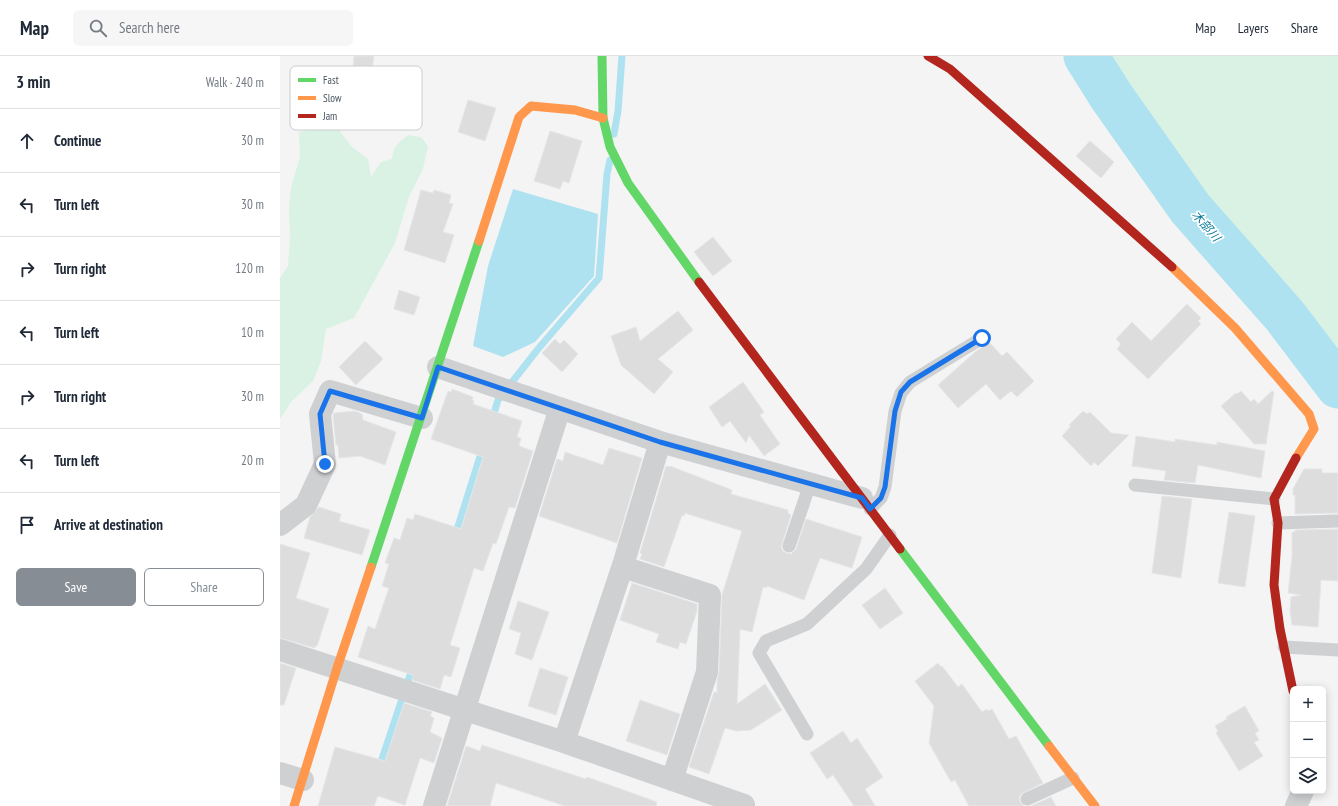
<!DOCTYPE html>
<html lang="en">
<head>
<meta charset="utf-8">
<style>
	:root { --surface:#fff; --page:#f6f6f7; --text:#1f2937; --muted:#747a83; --line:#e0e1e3; --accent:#868d94 }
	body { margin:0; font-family:"PT Sans Narrow","Noto Sans JP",sans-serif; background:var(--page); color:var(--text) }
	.controls { position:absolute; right:12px; bottom:12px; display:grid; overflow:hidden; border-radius:6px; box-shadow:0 2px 10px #0003 }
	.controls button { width:36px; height:36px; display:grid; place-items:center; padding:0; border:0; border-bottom:1px solid var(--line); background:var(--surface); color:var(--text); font:20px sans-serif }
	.stop { position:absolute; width:12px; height:12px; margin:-9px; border:3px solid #1a73e8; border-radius:50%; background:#fff }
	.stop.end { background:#1a73e8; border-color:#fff; box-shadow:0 1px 4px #0008 }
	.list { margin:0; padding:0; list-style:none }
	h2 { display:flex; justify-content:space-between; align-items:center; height:52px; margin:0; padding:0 16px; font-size:17px }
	h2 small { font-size:13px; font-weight:400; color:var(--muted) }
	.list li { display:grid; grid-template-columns:26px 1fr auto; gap:12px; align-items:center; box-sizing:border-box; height:64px; padding:0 16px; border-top:1px solid var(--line) }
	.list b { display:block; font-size:15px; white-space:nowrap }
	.list em { font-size:13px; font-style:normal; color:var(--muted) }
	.actions { display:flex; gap:8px; padding:12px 16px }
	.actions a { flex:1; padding:9px 0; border:1px solid var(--accent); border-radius:6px; text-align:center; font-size:14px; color:var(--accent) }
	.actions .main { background:var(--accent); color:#fff }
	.icon { flex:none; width:22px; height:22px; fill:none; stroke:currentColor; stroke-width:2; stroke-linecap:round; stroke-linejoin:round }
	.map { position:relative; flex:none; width:1058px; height:750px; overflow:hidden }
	header { display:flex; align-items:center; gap:24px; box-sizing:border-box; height:56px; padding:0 20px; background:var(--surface); border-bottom:1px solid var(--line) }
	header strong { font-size:19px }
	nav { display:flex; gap:22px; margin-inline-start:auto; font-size:14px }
	.search { width:280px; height:36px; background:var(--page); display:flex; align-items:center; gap:10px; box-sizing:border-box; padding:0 14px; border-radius:6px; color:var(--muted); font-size:15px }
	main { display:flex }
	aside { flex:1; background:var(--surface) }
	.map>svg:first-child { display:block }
	.green { fill:#d9f2e3 }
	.water { fill:#aee2f0 }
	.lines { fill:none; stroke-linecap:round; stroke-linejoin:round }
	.stream { stroke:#aee2f0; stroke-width:7 }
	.river { stroke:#aee2f0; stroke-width:45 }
	.building { fill:#ddddde; stroke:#e5e6e7 }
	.lane { stroke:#ced0d2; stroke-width:13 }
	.street { stroke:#ced0d2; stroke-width:22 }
	.fast { stroke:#63d668; stroke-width:9 }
	.slow { stroke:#ff974d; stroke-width:9 }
	.jam { stroke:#b3261e; stroke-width:9 }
	.route { stroke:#1a73e8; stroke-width:5 }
	.labels { text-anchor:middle; stroke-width:3.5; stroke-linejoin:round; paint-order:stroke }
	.water-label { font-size:12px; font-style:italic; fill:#0c7c9b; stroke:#fff }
	.key { fill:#fff; stroke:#c9ccd0; stroke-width:1 }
	.key-label { font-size:11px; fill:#4a5661 }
</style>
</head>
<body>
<header>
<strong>Map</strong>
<div class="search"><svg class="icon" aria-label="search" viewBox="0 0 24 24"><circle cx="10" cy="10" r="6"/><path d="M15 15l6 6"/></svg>Search here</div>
<nav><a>Map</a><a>Layers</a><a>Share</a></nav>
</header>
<main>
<aside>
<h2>3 min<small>Walk · 240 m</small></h2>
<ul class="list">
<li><svg class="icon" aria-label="ahead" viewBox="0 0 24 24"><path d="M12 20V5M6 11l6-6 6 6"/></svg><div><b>Continue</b></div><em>30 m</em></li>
<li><svg class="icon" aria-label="left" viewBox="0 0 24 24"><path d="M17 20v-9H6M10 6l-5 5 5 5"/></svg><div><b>Turn left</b></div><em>30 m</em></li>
<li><svg class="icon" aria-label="right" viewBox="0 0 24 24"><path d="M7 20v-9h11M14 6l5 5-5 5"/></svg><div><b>Turn right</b></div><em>120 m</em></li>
<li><svg class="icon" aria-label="left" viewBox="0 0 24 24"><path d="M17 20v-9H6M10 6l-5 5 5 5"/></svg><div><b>Turn left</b></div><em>10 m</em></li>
<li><svg class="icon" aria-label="right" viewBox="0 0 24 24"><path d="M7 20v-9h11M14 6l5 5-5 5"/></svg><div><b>Turn right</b></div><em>30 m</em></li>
<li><svg class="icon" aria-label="left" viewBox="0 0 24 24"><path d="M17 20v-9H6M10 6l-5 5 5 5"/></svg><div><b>Turn left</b></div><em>20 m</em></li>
<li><svg class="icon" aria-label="arrive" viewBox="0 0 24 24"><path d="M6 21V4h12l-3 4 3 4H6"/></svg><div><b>Arrive at destination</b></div></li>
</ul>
<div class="actions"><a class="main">Save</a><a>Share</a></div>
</aside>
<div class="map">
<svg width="1058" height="750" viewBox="0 0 1058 750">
	<rect width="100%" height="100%" fill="#f4f4f4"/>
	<path class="green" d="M 833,0 L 1058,0 L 1058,295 L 1022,245 L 932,146 L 858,44 Z
		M 55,69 L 72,91 L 88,103 L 91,121 L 101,106 L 112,103 C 114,89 117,88 128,79 L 141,81 L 148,90 L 143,113 L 129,141 L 115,187 L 74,262 L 46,273 L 41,305 L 33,325 L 11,346 L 0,363 L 0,222 L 8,210 L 10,182 L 9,153 L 11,131 L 20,101 L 19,76 Z"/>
	<path class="water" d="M 233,133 L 318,158 L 314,220 L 255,286 L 223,301 L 193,290 L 208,210 Z"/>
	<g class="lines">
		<path class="stream" d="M 334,78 L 338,55 L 342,0
			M 212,364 L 218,344 L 258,293 L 319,222 L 327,118 L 330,104
			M 175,480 L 203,391
			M 99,712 L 133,610"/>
		<path class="river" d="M 806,0 L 831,40 L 910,152 L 1005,260 L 1058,330"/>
	</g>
	<path class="building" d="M 74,0 L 94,0 L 92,14 L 115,21 L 112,58 L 85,56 L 84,63 L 69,61 Z
		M 188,44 L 216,52 L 205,85 L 178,76 Z
		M 270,75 L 302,85 L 289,127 L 283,125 L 280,133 L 254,125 Z
		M 810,85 L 834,106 L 821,122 L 796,100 Z
		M 141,134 L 153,137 L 154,134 L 171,139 L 169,147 L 173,148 L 163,176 L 174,179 L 165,207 L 124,194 Z
		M 433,181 L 452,205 L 433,220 L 414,196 Z
		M 119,234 L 140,241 L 134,259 L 114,253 Z
		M 907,248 L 921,262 L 918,265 L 921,268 L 868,323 L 837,293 L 841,288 L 836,283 L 852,266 L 871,285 Z
		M 398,255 L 413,274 L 378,303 L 393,316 L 374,338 L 341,309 L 331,280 L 356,271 L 360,285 Z
		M 275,283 L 280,288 L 284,284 L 298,298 L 282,316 L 262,297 Z
		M 85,285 L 103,303 L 76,329 L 59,311 Z
		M 709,286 L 722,300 L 727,296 L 754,325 L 737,341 L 731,335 L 720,344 L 706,328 L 678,352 L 658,329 L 695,296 Z
		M 463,326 L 484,356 L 480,359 L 500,388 L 484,400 L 469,379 L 466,387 L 450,365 L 442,371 L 429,351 Z
		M 172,333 L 193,341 L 192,344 L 194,345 L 193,348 L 242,365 L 237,381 L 241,382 L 239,390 L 253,395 L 235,452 L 229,451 L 216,488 L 213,487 L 203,515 L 194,512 L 170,589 L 180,592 L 171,621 L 164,619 L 160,633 L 132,624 L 133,619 L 78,601 L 88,570 L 95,573 L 109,532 L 102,530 L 109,508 L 105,507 L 114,482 L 120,484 L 127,462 L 133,464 L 135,458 L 181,473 L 203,401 L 151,383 L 168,335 L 171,336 Z
		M 961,335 L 971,346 L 974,343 L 978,348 L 992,335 L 994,336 L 986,388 L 974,388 L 941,350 L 956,337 L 957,338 Z
		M 75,355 L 82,358 L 83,364 L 116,376 L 105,409 L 80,400 L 59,402 L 58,389 L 56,389 L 53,360 L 54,357 Z
		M 803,355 L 807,358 L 810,356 L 831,377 L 849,379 L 818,410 L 814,406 L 811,410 L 782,380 L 791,370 L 789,369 Z
		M 856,380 L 895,386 L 895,383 L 937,389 L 937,386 L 985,395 L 981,422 L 918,409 L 915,427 L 884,424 L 886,415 L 852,410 Z
		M 329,392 L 362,402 L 337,487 L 259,460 L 277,403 L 283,405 L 285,396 L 323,409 Z
		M 386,410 L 389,411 L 390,410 L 452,434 L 451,438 L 508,454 L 508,457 L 511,459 L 501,491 L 503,495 L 506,497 L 511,498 L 516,493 L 526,463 L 582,481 L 572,512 L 540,502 L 524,544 L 487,530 L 486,532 L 483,531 L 472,576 L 460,573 L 457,648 L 485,628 L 502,654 L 471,674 L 456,675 L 445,672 L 429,718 L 409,711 L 434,636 L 437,637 L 437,626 L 439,616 L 442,539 L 462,475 L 405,457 L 404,460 L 402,459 L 384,511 L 360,503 L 362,498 L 360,497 Z
		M 1024,413 L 1042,413 L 1042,417 L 1058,417 L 1058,457 L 1015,458 L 1015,439 L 1013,439 L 1013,433 Z
		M 882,440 L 912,443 L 901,522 L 872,517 Z
		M 39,451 L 61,458 L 59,465 L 90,474 L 82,499 L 24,482 L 30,461 Z
		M 949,456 L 975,460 L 965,531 L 938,527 Z
		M 1058,473 L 1058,525 L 1041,524 L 1038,571 L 1012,569 L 1010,555 L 1011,541 L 1021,539 L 1008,537 L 1012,501 L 1012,476 L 1015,476 L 1015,474 Z
		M 0,488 L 30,497 L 16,542 L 49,553 L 37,590 L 35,590 L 35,592 L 0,582 Z
		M 352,527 L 417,548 L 417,555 L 406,588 L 400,586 L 398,593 L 376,586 L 379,578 L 340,564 Z
		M 605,532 L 623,557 L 600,573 L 582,549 Z
		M 238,545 L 269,556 L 252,604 L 235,598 L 241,577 L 229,573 Z
		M 0,607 L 16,612 L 4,649 L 0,649 Z
		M 658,607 L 661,611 L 662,610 L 678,631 L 682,628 L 702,656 L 707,653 L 708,655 L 712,653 L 729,683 L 736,680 L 763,727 L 741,738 L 739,742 L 740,746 L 744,750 L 689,750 L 675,724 L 671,726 L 649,687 L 654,650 L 635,625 Z
		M 260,612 L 288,621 L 276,659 L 248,650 Z
		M 360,644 L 400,658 L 387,699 L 346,685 Z
		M 124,647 L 152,656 L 150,660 L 154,662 L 150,676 L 162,682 L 154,707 L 140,702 L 125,749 L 98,740 L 94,750 L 38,750 L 55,691 L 105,705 Z
		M 965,650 L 979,675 L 975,677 L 979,684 L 974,686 L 983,700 L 959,715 L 936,677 L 938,675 L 935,670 L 947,663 L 946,661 Z
		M 563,675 L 571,687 L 577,682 L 603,721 L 585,733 L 595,750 L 574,750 L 553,719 L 547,723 L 530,697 Z
		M 202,689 L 306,723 L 307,721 L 377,746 L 376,750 L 285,750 L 216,727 L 210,750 L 167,750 L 186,690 L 200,695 Z
		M 771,741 L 776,750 L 751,750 Z"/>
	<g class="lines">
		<path class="lane" d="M 855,429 L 994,443
			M 590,453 L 601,442 L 605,431 L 615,355 L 621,337 L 630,326 L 702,282
			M 998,467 L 1058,465
			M 509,490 L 530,428
			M 1004,591 L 1058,594
			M 527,678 L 479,597 L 486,585 L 527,568 L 586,513 L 610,479
			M 747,743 L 793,722"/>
		<path class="street" d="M 158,311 L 380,386 L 582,442
			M 0,469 L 26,449 L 45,408 L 40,358 L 50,335 L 142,362
			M 343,511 L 430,539 L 427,616 L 392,724
			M 0,594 L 284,686 L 464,749 L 463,750
			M 284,686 L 344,506 L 380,386
			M 0,717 L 23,724
			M 154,750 L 280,352
			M 1016,750 L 1023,735"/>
		<path class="fast" d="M 322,0 L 323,62 L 330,91 L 348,127 L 419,226
			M 620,493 L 769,690
			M 91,511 L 199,185"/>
		<path class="slow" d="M 199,185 L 239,61 L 251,50 L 295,54 L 323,62
			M 892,211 L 955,272 L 1029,358 L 1034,373 L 1016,402
			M 769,690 L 815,750
			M 14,750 L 57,612 L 91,511"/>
		<path class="jam" d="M 648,0 L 670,13 L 892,211
			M 419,226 L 620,493
			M 1013,635 L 1000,573 L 994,529 L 998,467 L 994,443 L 1016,402"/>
	</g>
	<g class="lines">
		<path class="route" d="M 45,408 L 40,358 L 50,335 L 142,362 L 158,311 L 380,386 L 582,442 L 590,453 L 601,442 L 605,431 L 615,355 L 621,336 L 630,326 L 702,282"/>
	</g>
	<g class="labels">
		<g class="water-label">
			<text transform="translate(926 170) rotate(49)" y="4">木部川</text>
		</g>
	</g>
	<rect x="10" y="10" width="132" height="64" rx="6" class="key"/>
	<rect x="18" y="22" width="18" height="4" fill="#63d668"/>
	<rect x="18" y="40" width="18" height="4" fill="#ff974d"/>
	<rect x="18" y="58" width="18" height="4" fill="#b3261e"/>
	<g class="key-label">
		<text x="43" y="28">Fast</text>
		<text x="43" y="46">Slow</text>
		<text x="43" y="64">Jam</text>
	</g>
</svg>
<div class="controls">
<button>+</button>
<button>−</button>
<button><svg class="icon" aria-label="layers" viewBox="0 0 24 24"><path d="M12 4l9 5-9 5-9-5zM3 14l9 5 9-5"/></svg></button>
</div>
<div class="stop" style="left:702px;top:282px"></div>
<div class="stop end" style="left:45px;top:408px"></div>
</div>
</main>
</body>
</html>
